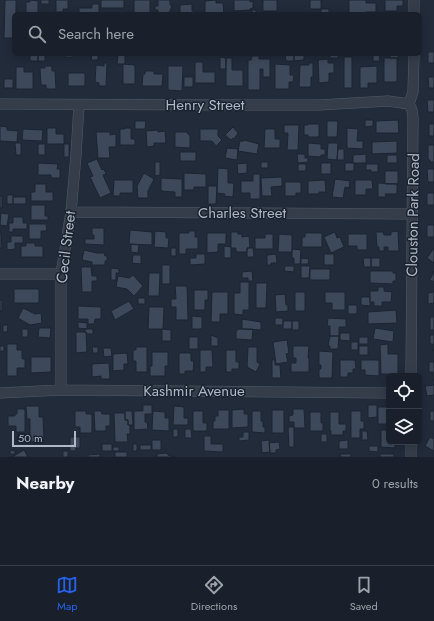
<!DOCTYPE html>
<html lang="en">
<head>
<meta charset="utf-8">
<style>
	:root { --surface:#19202c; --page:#262d38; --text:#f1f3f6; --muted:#9fa3a9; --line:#373e48; --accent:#2563eb }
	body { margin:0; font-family:Jost,sans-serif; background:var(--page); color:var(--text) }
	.controls { position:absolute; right:12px; bottom:12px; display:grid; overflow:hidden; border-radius:6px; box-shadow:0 2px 10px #0003 }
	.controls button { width:36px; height:36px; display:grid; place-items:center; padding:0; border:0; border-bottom:1px solid var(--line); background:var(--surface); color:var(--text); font:20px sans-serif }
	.scale { position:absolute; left:12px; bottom:10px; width:64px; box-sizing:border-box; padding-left:4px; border:2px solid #afb8c7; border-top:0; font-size:11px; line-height:14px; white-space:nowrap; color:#afb8c7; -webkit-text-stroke:3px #1a222f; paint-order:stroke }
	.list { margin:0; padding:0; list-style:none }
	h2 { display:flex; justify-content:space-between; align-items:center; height:52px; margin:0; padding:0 16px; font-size:17px }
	h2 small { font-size:13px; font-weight:400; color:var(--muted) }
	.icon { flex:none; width:22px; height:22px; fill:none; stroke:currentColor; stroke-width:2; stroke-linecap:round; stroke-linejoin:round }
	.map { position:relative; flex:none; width:434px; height:457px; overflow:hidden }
	.search { position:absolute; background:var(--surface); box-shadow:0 2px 10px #0003; left:12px; right:12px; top:12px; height:44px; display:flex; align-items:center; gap:10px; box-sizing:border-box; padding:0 14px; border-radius:6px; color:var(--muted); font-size:15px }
	.sheet { height:108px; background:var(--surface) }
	nav { display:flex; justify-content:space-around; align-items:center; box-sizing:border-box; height:56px; border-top:1px solid var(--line); background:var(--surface); font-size:11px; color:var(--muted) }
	nav a { display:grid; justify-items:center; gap:2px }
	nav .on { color:var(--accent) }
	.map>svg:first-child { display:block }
	.building { fill:#3d495b; stroke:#1c2431 }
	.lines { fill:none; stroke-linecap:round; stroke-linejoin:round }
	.street-casing { stroke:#525b68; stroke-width:11 }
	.street { stroke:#353d4b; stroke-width:10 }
	.labels { text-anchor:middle; stroke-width:3; stroke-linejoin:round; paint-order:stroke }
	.street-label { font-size:15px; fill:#afb8c7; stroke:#1a222f }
</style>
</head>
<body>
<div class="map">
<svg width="434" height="457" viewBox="0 0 434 457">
	<rect width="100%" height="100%" fill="#212b3a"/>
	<path class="building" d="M 5,0 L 16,0 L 16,14 L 14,14 L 14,38 L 4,38 Z
		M 30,0 L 38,1 L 38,14 L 26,14 L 26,2 L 30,2 Z
		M 41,0 L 49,0 L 49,4 L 41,4 Z
		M 56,0 L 72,0 L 72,1 L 68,1 L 68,9 L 63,9 L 63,12 L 56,12 Z
		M 101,0 L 124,0 L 124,8 L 101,8 Z
		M 134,0 L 150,0 L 150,14 L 134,14 Z
		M 158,0 L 170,0 L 170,5 L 172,5 L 169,14 L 158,14 L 158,10 L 155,10 L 155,6 L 158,6 Z
		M 216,0 L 216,3 L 223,3 L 224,14 L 205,14 L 205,1 Z
		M 234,0 L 250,0 L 250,2 L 253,1 L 253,8 L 250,9 L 250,10 L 234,11 Z
		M 263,0 L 277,0 L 277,11 L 263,11 Z
		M 310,0 L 321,0 L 321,9 L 310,9 Z
		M 349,0 L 366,0 L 366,3 L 376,3 L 376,12 L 366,12 L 366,14 L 349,13 Z
		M 385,0 L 403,0 L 403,6 L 397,6 L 397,11 L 385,11 Z
		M 92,4 L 99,4 L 99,14 L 79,14 L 79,8 L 92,8 Z
		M 192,4 L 192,11 L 194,11 L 194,14 L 180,14 L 180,5 Z
		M 321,9 L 329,9 L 329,14 L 321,14 Z
		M 252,10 L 256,10 L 256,14 L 252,14 Z
		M 428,52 L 434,52 L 434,63 L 428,63 Z
		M 30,54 L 38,54 L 38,61 L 30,61 Z
		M 38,54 L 45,54 L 45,61 L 38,61 Z
		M 64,54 L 74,54 L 74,57 L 65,57 Z
		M 92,54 L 98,54 L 98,60 L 91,60 Z
		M 118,54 L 125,54 L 125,64 L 117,64 Z
		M 285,54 L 294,54 L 294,61 L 286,61 Z
		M 294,54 L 304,54 L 304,60 L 294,61 Z
		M 330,54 L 338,54 L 338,58 L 330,58 Z
		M 373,54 L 379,54 L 380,61 L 373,61 Z
		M 390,54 L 398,54 L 398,58 L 390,58 Z
		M 252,56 L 259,56 L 259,59 L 270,59 L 270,77 L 263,77 L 263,69 L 260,69 L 260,90 L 248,90 L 248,60 L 251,60 Z
		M 220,57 L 226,58 L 226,69 L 220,69 Z
		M 344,57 L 352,57 L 352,88 L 344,88 Z
		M 226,58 L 232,58 L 232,70 L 243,70 L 243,86 L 226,86 Z
		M 384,58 L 397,58 L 397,82 L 384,82 Z
		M 328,59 L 328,63 L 334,63 L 334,73 L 329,73 L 329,82 L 319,83 L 318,60 Z
		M 195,62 L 203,62 L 203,72 L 215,72 L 215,83 L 195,83 Z
		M 104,63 L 107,63 L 106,86 L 99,86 L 99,83 L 95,82 L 96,65 L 104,66 Z
		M 309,63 L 313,63 L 313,77 L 311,77 L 311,87 L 299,87 L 300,65 L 309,65 Z
		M 123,64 L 135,65 L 135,84 L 123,84 Z
		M 275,64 L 290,65 L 290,75 L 294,75 L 293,82 L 289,82 L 289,89 L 275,89 Z
		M 45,66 L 52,66 L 52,71 L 55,71 L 56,89 L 46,89 L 46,85 L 41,85 L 40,68 L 45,68 Z
		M 168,66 L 183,66 L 182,91 L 168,90 Z
		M 377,66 L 377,83 L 368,83 L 368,88 L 360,88 L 360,67 Z
		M 16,67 L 24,67 L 24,72 L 33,72 L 33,89 L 16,89 Z
		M 145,71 L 154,71 L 154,74 L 163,74 L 162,86 L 142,86 L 143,74 L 145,74 Z
		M 68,73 L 85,73 L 85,86 L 68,86 Z
		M 184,77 L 193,77 L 193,87 L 184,87 Z
		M 428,77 L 434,77 L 434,88 L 429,88 Z
		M 4,79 L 13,79 L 13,88 L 4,88 Z
		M 427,100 L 434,100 L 434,112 L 428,112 Z
		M 365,120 L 373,120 L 373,126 L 365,127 Z
		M 398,120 L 399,133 L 376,133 L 376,121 Z
		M 135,121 L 146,121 L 145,129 L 135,129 Z
		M 327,121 L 338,121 L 337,137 L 327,137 Z
		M 308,124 L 319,124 L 319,137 L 308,137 L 308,135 L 304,135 L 304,125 L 308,125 Z
		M 429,124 L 434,124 L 434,136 L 429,136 Z
		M 284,125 L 299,125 L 298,150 L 287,150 L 288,133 L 284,133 Z
		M 0,126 L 7,127 L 7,130 L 18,131 L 17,142 L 0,141 Z
		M 233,127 L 238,133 L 234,139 L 233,138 L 231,140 L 225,135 Z
		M 47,128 L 56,128 L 56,134 L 64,134 L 64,144 L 47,144 Z
		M 125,128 L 131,128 L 131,139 L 135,139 L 135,145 L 120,145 L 120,129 L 125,129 Z
		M 347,128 L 358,129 L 357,141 L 363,141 L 363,149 L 347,148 Z
		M 23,129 L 43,130 L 42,141 L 22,140 Z
		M 200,129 L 218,129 L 218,136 L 222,140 L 216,146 L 212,141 L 200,141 Z
		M 265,129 L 275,129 L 275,139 L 280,139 L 280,148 L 264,148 Z
		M 158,130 L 158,132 L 165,131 L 166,143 L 154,143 L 154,146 L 147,147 L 146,131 Z
		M 96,132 L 110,132 L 110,135 L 116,134 L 116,147 L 109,147 L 110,158 L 98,158 Z
		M 175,132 L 186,132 L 190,136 L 190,148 L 175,147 Z
		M 244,140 L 259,144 L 257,154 L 238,151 L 240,141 L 244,141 Z
		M 397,141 L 397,153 L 372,154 L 372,142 Z
		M 15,143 L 21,143 L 21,155 L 16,155 Z
		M 308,143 L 321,144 L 321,149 L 325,149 L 325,155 L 321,155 L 321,157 L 308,156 Z
		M 328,143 L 338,143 L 337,160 L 327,159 Z
		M 38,144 L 45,144 L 45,155 L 38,155 Z
		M 64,144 L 69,144 L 69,157 L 64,157 Z
		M 428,145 L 434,145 L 434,162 L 430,162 L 430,160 L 428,160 Z
		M 227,148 L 238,149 L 237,160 L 225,158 Z
		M 338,149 L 344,149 L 344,160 L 337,160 Z
		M 180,152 L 196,152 L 196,161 L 180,161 Z
		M 297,154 L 305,154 L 305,158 L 308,158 L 308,162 L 298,163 Z
		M 366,154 L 366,163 L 353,163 L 353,155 Z
		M 387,155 L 397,155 L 397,163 L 387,163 Z
		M 97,159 L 102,170 L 104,169 L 106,174 L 103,175 L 111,193 L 100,198 L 90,177 L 93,176 L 87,163 Z
		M 155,162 L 160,162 L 160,175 L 155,176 Z
		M 261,162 L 268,162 L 268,168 L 261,168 Z
		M 38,163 L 58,164 L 57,169 L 60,169 L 60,178 L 51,178 L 51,175 L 38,175 Z
		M 247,163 L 247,173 L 238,174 L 237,164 Z
		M 321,163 L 331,163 L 331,174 L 321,174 Z
		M 345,163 L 354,163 L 354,171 L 345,171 Z
		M 298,164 L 306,164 L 306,171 L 298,171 Z
		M 366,164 L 378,164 L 378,172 L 371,172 L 371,170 L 366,170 Z
		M 218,168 L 228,169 L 228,183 L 234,183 L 233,197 L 224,196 L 225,194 L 217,193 Z
		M 427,169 L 434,169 L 434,182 L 428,182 Z
		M 385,171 L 398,171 L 398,184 L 385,184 Z
		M 144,173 L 154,179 L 148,191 L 148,198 L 138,198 L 137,186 Z
		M 184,173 L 206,174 L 206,187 L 194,187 L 194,190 L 184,190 Z
		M 253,174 L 260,174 L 260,199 L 250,199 L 250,193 L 241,193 L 241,181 L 253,181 Z
		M 282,177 L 282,186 L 271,187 L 272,196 L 262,196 L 261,178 Z
		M 161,178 L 182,179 L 182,197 L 175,197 L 175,192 L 161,191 Z
		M 335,179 L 350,181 L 349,188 L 345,187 L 343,198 L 332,197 Z
		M 114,180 L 133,180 L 133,193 L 120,193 L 120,196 L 113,196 Z
		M 325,180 L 326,192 L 319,192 L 319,194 L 308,194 L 308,181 Z
		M 355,180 L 372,180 L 373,189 L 366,189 L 366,195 L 355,195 Z
		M 285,182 L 301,182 L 301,193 L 296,193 L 296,196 L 285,196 Z
		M 378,183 L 397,184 L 397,194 L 385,194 L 386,197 L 378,197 Z
		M 35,184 L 46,184 L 46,192 L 53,192 L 53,201 L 31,201 L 31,192 L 35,192 Z
		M 208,186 L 217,186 L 216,204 L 208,204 Z
		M 427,193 L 434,193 L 434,205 L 427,205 Z
		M 7,195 L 13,195 L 13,204 L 7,204 Z
		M 0,196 L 2,196 L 2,208 L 0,208 Z
		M 13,197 L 26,197 L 26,204 L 13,204 Z
		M 31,205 L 45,205 L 45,216 L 48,216 L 48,220 L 31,220 Z
		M 1,213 L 9,214 L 7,226 L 0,225 Z
		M 13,217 L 23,217 L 23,223 L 27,223 L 27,229 L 13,229 L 13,232 L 9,232 L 9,223 L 13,223 Z
		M 29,224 L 46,224 L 47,231 L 41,231 L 41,239 L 29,239 Z
		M 427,225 L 434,225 L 434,237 L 427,237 Z
		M 92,228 L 104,228 L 104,245 L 85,244 L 85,239 L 94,239 L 94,235 L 92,235 Z
		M 130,230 L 152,232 L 152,245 L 129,244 Z
		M 155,231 L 166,232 L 166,238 L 169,238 L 168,248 L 154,247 Z
		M 189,231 L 195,231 L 195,237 L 198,237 L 198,249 L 186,249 L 186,254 L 179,254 L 179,233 L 189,233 Z
		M 398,231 L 399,251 L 388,251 L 388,247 L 384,247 L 384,251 L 379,251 L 379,247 L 377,247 L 376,232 L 383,232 L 384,235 L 391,235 L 391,232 Z
		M 0,232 L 1,232 L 2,248 L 0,248 Z
		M 231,232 L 238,232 L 238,234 L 242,234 L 242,237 L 249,236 L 250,248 L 247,248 L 247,252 L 236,252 L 236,248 L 231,248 Z
		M 335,232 L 337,238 L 340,237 L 344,247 L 331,253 L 324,237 Z
		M 207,233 L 226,233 L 226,244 L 218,244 L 218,252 L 207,253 Z
		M 305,233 L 322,233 L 322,247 L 302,247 L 302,237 L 305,237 Z
		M 265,234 L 273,234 L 273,249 L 255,249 L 255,238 L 265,238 Z
		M 279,234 L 292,235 L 292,252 L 278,252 Z
		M 348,234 L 367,234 L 367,250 L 357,250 L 357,246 L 348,246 Z
		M 11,236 L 23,236 L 23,243 L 15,243 L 15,249 L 7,250 L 7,242 L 11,242 Z
		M 26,243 L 35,243 L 35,246 L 43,246 L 43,257 L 21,257 L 21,246 L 26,246 Z
		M 131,244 L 139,245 L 138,253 L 131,252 Z
		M 224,246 L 231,247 L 231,258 L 224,258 Z
		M 171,248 L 176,248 L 176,256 L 171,256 Z
		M 247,248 L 253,248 L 254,257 L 247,257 Z
		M 434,248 L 434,263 L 427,258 Z
		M 292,249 L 301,250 L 300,264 L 294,264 L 294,258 L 292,258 Z
		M 84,250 L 97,253 L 104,253 L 105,256 L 107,256 L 107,261 L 105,261 L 105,265 L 92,265 L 92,262 L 82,260 Z
		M 196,254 L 205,254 L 205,264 L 190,265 L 190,258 L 196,258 Z
		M 276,254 L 277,263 L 271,263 L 271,265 L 267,265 L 267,255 Z
		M 324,254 L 334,254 L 334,265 L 324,265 Z
		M 133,255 L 141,255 L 141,264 L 132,263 Z
		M 301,258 L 309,259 L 308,264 L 301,264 Z
		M 363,258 L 371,258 L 371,267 L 364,267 Z
		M 371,258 L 380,258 L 380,267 L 371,267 Z
		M 162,265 L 170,265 L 170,284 L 162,284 Z
		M 285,266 L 294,266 L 294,272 L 284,271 Z
		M 301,266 L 310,266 L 309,278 L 301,278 Z
		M 81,267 L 91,267 L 92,276 L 97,276 L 97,281 L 92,281 L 92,292 L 82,292 Z
		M 111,268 L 119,269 L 119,273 L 116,273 L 116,280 L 111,280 Z
		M 310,269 L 330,269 L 330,280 L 310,280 Z
		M 252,271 L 253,281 L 248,281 L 248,278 L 242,278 L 242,272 Z
		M 370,271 L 393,271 L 393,273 L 396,273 L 396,281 L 393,281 L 393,284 L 370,283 Z
		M 434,271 L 434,282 L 430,280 Z
		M 149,273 L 160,273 L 159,296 L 148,296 Z
		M 133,275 L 143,286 L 134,296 L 127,289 L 116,287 L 118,276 L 129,278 Z
		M 240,282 L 249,282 L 249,310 L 243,310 L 243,315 L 234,314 L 234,293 L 240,293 Z
		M 256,283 L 267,283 L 266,308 L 256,308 Z
		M 175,286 L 187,286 L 188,320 L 176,320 L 176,307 L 171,307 L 171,299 L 176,299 Z
		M 378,287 L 384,287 L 384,291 L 392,292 L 391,302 L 382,302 L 382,306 L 374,306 L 374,302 L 370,302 L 370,291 L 378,291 Z
		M 14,289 L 39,289 L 39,303 L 14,303 Z
		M 194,290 L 208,290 L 208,300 L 205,300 L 205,310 L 194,310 Z
		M 212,292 L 228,292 L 228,314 L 220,314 L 220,322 L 211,322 Z
		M 295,292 L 305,292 L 305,311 L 295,311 Z
		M 325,292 L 345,292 L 345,310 L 332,310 L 332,303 L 325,303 Z
		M 434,292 L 434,303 L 428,304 L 428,293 Z
		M 285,294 L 286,305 L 288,305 L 288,311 L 276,312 L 275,295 Z
		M 361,297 L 370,297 L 370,306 L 361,305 Z
		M 138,298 L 145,298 L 145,304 L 138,304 Z
		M 0,300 L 2,300 L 2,311 L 0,311 Z
		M 129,301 L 134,309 L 115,320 L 111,311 Z
		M 348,305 L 357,305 L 357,314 L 348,314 Z
		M 78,306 L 101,307 L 101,319 L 95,319 L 94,324 L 88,324 L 88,319 L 78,319 Z
		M 149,307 L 164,307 L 163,329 L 148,329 Z
		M 23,308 L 35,314 L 41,313 L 42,323 L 30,325 L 18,318 Z
		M 396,310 L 397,323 L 368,324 L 368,312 Z
		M 192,316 L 202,317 L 202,329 L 192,329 Z
		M 430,317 L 434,317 L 434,330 L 430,330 Z
		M 275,318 L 283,318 L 283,325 L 275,325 Z
		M 328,318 L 346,319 L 346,327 L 339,327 L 339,336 L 330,336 L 330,326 L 327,326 Z
		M 242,319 L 261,322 L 261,330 L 242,329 Z
		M 283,321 L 292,321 L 292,329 L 283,329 Z
		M 292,321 L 299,321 L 299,330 L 292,330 Z
		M 78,322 L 87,323 L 87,329 L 78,328 Z
		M 3,325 L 8,325 L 7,332 L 3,332 Z
		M 39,328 L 51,328 L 50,338 L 38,337 Z
		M 375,328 L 394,331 L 393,342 L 373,339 Z
		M 22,329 L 28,329 L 28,337 L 22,337 Z
		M 85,329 L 93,329 L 93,334 L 87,334 L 86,332 L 85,332 Z
		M 163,329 L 171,330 L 171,341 L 162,341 L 162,330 Z
		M 239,329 L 253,329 L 252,340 L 236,339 L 236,331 Z
		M 76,332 L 86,332 L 87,352 L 76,353 Z
		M 340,333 L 350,333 L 350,341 L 340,340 Z
		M 211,335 L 218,338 L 218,346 L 211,346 Z
		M 430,335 L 434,335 L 434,350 L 433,350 L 433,344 L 430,344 Z
		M 330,336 L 339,336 L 338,349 L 330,349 L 330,346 L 328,346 Z
		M 189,337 L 198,337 L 198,349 L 189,349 Z
		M 359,337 L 368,337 L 368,344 L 359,344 Z
		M 287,340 L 289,353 L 286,354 L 288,362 L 276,364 L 273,342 Z
		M 351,342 L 358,342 L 358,350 L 351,350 Z
		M 7,344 L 17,344 L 17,350 L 22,350 L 22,359 L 25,359 L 25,368 L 17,368 L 17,376 L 7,376 Z
		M 388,344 L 388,354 L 398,354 L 398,374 L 381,374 L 380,345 Z
		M 0,346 L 4,346 L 4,351 L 0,351 Z
		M 293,346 L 309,346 L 308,358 L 309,358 L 309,372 L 291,372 L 291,363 L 296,363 L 296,358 L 293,358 Z
		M 359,346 L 368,346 L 368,355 L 359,355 Z
		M 92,347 L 98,347 L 98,353 L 93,353 Z
		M 136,347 L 147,347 L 147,372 L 136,372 L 136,361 L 133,361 L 133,350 L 136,350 Z
		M 248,347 L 257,347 L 257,362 L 260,364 L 256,372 L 247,367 Z
		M 103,348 L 111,348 L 112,356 L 104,357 Z
		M 200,350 L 212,350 L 213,367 L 206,367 L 206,372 L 200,372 Z
		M 226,350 L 236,350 L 236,362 L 239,362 L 239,369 L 232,369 L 232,372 L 226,372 Z
		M 319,351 L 333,352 L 332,378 L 319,378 L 319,369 L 321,369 L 321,365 L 319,365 Z
		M 152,352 L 168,352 L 168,366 L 165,366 L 165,376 L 150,376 L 150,366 L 152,366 Z
		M 127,353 L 128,364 L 124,364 L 124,370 L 113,371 L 113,354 Z
		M 179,353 L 191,353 L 191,361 L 194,361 L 193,371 L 185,371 L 185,374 L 179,374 Z
		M 31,357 L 51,357 L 51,372 L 31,373 Z
		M 272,360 L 275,360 L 275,365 L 280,365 L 281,378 L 272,378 Z
		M 340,360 L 355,360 L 356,369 L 353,369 L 353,373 L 348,373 L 348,377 L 340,377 Z
		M 361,360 L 379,360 L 379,376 L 365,375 L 365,370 L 361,370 Z
		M 429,362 L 434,362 L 434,380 L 433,380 L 433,372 L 429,372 Z
		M 109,363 L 110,379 L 101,379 L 101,376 L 92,377 L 92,364 Z
		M 434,385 L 434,395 L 427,396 L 425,386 Z
		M 143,405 L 152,405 L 152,414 L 145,414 L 145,422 L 147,422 L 148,429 L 134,430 L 134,411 L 143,411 Z
		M 368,405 L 377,405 L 377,417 L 368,418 Z
		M 26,406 L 39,406 L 39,417 L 43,417 L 44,441 L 30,442 L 30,419 L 27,419 Z
		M 174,406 L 184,407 L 184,418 L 188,418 L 188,425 L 173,425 Z
		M 378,407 L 389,407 L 389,424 L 378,424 Z
		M 17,409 L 25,409 L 25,432 L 16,432 L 16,426 L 8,426 L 8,416 L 15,416 L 15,414 L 17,414 Z
		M 244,409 L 244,414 L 248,414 L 248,427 L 232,428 L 232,410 Z
		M 293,409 L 304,409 L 305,428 L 294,428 L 294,422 L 289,422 L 289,416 L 293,415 Z
		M 218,410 L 229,410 L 229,429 L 213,429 L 213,421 L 215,421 L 215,416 L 218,416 Z
		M 272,410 L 284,410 L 284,433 L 272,433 Z
		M 75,411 L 86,411 L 86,414 L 92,414 L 92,433 L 80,433 L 80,427 L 75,427 Z
		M 94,411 L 101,411 L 102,414 L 110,414 L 110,426 L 106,426 L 106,431 L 95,431 Z
		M 125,411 L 132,411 L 133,425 L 128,425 L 128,420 L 125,420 Z
		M 153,411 L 165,412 L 165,418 L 169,418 L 169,431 L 152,430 Z
		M 193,411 L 203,411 L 203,423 L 207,423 L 207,431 L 193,431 Z
		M 252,411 L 261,411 L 261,421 L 263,421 L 263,427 L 265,427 L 265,433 L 252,432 Z
		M 351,411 L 361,411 L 361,421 L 364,421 L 364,429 L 360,429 L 360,438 L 351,438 Z
		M 430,411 L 434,411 L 434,421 L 430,421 Z
		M 310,412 L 321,412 L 321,423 L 323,423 L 323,431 L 310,431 Z
		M 330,412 L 339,412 L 339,424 L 346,424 L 346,431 L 343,431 L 343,435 L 331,435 L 331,431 L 330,431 Z
		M 114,413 L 125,413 L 125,420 L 128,420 L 128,425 L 130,425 L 130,434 L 127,434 L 128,442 L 115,442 Z
		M 288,427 L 294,427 L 294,447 L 289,447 Z
		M 173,429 L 178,429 L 178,437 L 173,437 Z
		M 185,429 L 191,429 L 192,438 L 185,438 Z
		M 381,430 L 389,430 L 389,442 L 395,442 L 395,448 L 381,447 Z
		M 362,431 L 367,431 L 368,440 L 362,440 Z
		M 243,432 L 249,432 L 249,440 L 239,441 L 239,437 L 243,437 Z
		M 321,434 L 327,434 L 327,442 L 321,442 Z
		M 204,436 L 211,436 L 211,444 L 223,444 L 223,452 L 204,451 Z
		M 70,437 L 80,437 L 80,448 L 76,448 L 75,451 L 70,451 Z
		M 430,437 L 434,439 L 434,451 L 425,446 Z
		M 152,440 L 161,440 L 161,450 L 152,450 Z
		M 269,440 L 270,452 L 262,453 L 261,441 Z
		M 348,440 L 348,449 L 339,449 L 339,441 Z
		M 279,442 L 280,449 L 276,450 L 276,453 L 270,453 L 269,443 Z
		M 102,444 L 112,444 L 112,451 L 102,451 Z
		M 133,444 L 137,444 L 137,451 L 133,451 Z
		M 140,445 L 151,445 L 151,450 L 140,450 Z
		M 369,446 L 378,446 L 378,452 L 369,451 Z
		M 113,447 L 119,447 L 119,451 L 113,451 Z
		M 10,450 L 15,451 L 15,454 L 10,454 Z
		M 24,450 L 28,457 L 12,457 Z
		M 63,451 L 68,451 L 68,457 L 63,457 Z
		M 115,452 L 127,452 L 127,457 L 115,457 Z
		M 167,453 L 168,455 L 174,457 L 157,457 L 157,454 Z
		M 100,454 L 100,457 L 88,457 L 88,455 Z
		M 340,454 L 351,454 L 351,457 L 341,457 Z
		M 380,454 L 394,454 L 394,457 L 380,457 Z"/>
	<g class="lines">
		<g class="street-casing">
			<path id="street" d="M 414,0 L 414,14
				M 0,104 L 231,105 L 319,105 L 388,101 L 409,104
				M 71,212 L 413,214
				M 0,274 L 61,274
				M 411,376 L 413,118 L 412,110 L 409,104 L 413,92 L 414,56
				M 61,390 L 61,274 L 71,212 L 76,155 L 79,105
				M 0,393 L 61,390 L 389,393
				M 411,442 L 411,457"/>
		</g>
		<use href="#street" class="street"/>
	</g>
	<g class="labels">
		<g class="street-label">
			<text x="205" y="110">Henry Street</text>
			<text x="242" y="218">Charles Street</text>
			<text transform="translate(413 215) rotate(-89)" y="5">Clouston Park Road</text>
			<text transform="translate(66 247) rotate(-83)" y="5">Cecil Street</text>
			<text x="194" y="396">Kashmir Avenue</text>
		</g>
	</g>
</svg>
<div class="controls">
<button><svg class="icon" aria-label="locate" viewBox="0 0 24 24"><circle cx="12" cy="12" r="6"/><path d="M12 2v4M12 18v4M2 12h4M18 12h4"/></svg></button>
<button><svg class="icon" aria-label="layers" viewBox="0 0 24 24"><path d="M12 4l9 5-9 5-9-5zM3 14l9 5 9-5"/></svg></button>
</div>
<div class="scale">50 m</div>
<div class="search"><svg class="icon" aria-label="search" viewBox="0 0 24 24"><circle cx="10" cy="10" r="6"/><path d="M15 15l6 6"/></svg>Search here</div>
</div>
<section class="sheet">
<h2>Nearby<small>0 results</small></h2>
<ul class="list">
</ul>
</section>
<nav>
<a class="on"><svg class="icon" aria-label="map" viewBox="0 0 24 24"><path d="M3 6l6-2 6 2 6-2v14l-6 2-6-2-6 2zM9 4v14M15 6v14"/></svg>Map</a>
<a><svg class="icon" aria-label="directions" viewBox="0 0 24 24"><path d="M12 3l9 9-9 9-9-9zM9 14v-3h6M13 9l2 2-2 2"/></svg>Directions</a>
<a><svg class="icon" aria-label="saved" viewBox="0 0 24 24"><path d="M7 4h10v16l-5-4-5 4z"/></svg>Saved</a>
</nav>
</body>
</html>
